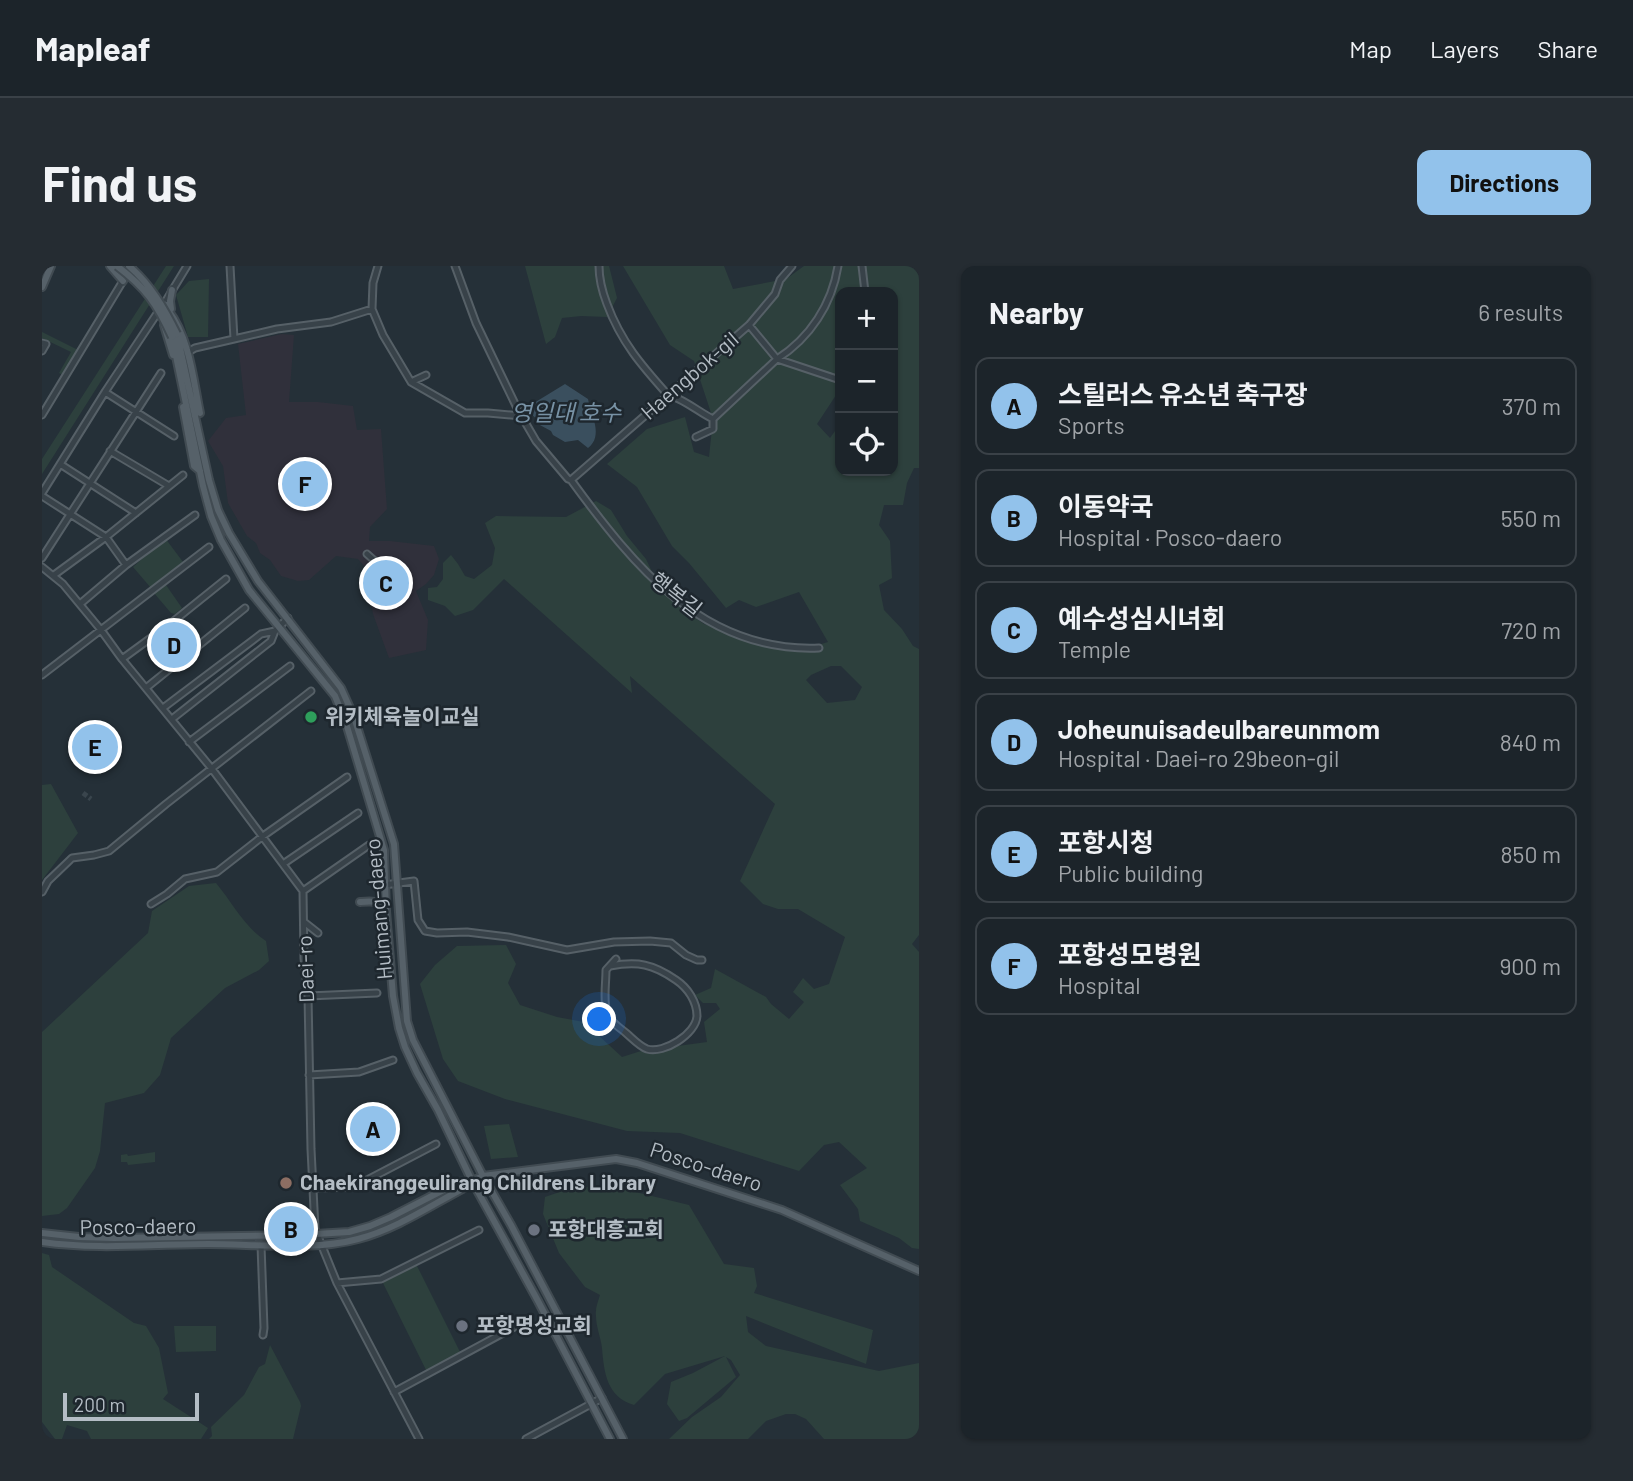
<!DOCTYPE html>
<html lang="en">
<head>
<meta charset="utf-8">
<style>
	:root { --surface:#1c242a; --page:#252c32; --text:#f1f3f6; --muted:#a0a4a8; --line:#3a4147; --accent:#92c2eb }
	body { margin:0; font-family:Barlow,"Noto Sans KR",sans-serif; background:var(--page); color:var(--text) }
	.controls { position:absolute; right:21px; top:21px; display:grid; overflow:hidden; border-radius:14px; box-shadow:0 2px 5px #0004 }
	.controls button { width:63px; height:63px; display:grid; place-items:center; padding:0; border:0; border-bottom:2px solid var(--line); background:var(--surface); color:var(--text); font:35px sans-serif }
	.scale { position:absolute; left:21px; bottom:18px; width:136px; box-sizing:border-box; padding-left:7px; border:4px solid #b4bdc5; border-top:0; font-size:19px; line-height:24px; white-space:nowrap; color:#b4bdc5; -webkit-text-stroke:5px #1e272e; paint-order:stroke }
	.you { position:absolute; left:558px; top:754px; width:24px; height:24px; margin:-18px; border:5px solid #fff; border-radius:50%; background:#1a73e8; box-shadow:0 0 0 10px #1a73e833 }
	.badge { display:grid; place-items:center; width:46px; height:46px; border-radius:50%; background:var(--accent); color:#111; font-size:23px; font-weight:700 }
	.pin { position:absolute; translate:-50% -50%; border:4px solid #fff; box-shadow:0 2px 7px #0006 }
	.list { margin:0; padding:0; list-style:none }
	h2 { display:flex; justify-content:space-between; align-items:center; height:91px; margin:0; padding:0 28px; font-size:30px }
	h2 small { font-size:23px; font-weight:400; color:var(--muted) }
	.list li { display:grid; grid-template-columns:46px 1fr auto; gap:21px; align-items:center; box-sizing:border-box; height:98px; margin:0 14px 14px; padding:0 14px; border:2px solid var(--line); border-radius:14px }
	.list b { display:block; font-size:26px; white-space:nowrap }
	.list p { margin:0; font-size:23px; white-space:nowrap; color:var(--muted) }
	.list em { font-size:23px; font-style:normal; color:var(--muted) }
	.icon { flex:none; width:38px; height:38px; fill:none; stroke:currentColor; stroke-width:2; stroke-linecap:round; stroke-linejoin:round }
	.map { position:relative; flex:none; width:877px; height:1173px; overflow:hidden; border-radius:14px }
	header { display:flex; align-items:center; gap:42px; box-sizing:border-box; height:98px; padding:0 35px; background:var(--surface); border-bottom:2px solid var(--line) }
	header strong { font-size:33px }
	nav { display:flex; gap:38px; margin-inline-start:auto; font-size:24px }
	.intro { display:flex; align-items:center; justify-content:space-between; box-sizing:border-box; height:168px; padding:0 42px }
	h1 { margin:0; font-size:49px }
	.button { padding:18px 32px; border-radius:14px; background:var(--accent); color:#111; font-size:24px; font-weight:700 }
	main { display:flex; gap:42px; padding:0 42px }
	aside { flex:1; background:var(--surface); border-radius:14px; box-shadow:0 2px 5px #0004 }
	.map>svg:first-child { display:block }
	.medical { fill:#30303b }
	.green { fill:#2d403d; fill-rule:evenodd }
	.water { fill:#3a4f5e }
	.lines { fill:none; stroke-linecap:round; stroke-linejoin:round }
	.minor-tunnel { stroke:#3a454d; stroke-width:5; stroke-dasharray:5 2.5; stroke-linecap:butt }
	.minor-casing { stroke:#566067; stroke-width:9 }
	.major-casing { stroke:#414b52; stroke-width:10 }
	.minor { stroke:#384249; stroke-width:5 }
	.major { stroke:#566169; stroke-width:6 }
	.major-bridge-casing { stroke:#414b52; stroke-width:10; stroke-linecap:butt }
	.major-bridge { stroke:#566169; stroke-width:6 }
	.leisure-dot { fill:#2e9e5b; stroke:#1e272e; stroke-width:2.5 }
	.education-dot { fill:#8d6e63; stroke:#1e272e; stroke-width:2.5 }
	.worship-dot { fill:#6b7280; stroke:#1e272e; stroke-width:2.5 }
	.labels { text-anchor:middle; stroke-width:5; stroke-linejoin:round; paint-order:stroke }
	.street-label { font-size:21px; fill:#b4bdc5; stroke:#1e272e }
	.poi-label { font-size:21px; font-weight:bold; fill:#b4bdc5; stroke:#1e272e; text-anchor:start }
	.water-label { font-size:23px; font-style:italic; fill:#7892a5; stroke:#1e272e }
</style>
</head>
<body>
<header>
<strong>Mapleaf</strong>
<nav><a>Map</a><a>Layers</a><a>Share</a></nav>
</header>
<div class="intro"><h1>Find us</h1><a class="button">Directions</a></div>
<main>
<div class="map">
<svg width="877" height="1173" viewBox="0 0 877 1173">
	<rect width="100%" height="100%" fill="#253038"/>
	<path class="medical" d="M 240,68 L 252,69 L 247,136 L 276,136 L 311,140 L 315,164 L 339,163 L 345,243 L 328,261 L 327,275 L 348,275 L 392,280 L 397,293 L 392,309 L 384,318 L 374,325 L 386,354 L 384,384 L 347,392 L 331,348 L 323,301 L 316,293 L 294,290 L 267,314 L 256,315 L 239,310 L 228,294 L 218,287 L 214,277 L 205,270 L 186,237 L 181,200 L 166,175 L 184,152 L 204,149 L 196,78 Z"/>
	<path class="green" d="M 124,0 L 132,0 L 0,208 L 0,193 Z
		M 483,0 L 567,0 L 575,32 L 565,51 L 539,50 L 520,52 L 513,71 L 504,78 Z
		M 581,0 L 682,0 L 691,23 L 744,13 L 762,0 L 877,0 L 877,202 L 872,202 L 865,217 L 861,239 L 842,239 L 837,259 L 848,275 L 850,312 L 837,319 L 842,344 L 860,363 L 871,380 L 877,383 L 877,669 L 870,678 L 877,686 L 877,983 L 870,982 L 857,972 L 818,955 L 816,943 L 798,919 L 825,902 L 797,876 L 782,879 L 757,905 L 638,867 L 585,865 L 463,833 L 416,815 L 401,793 L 378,718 L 393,699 L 415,680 L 464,679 L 474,698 L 466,717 L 478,739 L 515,751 L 542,756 L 580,791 L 599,785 L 665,776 L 662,756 L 678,743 L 674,737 L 661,737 L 653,729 L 669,722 L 673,703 L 724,731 L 729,738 L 747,753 L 762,736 L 751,726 L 761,712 L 772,723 L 787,718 L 803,671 L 756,643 L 736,643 L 721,638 L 698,615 L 733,538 L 588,410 L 590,427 L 462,313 L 431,344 L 413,350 L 403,340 L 386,334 L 386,322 L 395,321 L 401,313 L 401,297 L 409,289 L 416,298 L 423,310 L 432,313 L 450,299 L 453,282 L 443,257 L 454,250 L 524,251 L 554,235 L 569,244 L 585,270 L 604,293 L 618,323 L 633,338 L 662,358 L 720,378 L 756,385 L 786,376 L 757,326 L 714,341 L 697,334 L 684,342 L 647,297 L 630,280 L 595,221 L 565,198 L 605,163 L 643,151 L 652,186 L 667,191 L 671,153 L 652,95 L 628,79 ZM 798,26 L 851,26 L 851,205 L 798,205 L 798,158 L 788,172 L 775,158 L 798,123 ZM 789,400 L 799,400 L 820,421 L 813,434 L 785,437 L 764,414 L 769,409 Z
		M 167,13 L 166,71 L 146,71 L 134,29 L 147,15 Z
		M 0,66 L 36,84 L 21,109 L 17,107 L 29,86 L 0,72 Z
		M 123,272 L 141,296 L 109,322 L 91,301 Z
		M 124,319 L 140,342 L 133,348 L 129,347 L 112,327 Z
		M 9,518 L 36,567 L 0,614 L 0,519 Z
		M 174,617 C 190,636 203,662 224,675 L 227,695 L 217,704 L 183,722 L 129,772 L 118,809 L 102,827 L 63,837 L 58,885 L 53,902 L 25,942 L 17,948 L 0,950 L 0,766 L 106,667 L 110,645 L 147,620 Z
		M 334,839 L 353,876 L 329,890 L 309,851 Z
		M 467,858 L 476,891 L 449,893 L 442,860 Z
		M 113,886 L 113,896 L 86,899 L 85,896 L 79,896 L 79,889 L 85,888 L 86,890 Z
		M 535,920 L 585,924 L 647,939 L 682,998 L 712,1002 L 715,1020 L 712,1027 L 831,1064 L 824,1098 L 704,1050 L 706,1066 L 724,1080 L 837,1105 L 877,1097 L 877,1173 L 782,1173 L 764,1153 L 753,1148 L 744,1148 L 724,1155 L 706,1173 L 627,1173 L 650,1151 L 679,1131 L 698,1109 L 689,1094 L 684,1091 L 694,1111 L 645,1152 L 637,1155 L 625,1138 L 629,1116 L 651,1107 L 683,1090 L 623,1108 L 592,1139 C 565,1131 562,1107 560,1082 C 559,1072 554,1061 554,1050 C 553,1043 556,1035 558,1029 L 543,1021 L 517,987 L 501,948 L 503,931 Z
		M 0,987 L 7,989 L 10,1001 L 92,1057 L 104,1060 L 117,1082 L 126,1127 L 121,1133 L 166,1162 L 159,1173 L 49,1173 L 45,1165 L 25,1159 L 20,1173 L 13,1173 L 0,1156 Z
		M 373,996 L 420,1090 L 386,1108 L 339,1013 Z
		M 132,1060 L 174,1060 L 174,1085 L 134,1086 Z
		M 228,1079 L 258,1136 L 259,1140 L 251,1173 L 167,1173 L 170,1170 L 169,1161 L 202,1129 L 217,1101 L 223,1098 Z"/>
	<path class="water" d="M 523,118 L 546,133 C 549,149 562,170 546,182 L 536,174 L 523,176 L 511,169 L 509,165 L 496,158 L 495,153 C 490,149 487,146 487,140 Z"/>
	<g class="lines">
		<path class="minor-tunnel" d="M 360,323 L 368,323
			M 41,527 L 49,533"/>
		<g class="minor-casing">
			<path id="minor" d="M 188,0 L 192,73 L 235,63 L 289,56 L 330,43
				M 336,0 L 331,17 L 330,43 L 341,69 L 369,116 L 423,147 L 446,147 L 480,150
				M 413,0 L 434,57 L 476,144 L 494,175 L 526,213 L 529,214 L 707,59 L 733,28 L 738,14 L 750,0
				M 557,0 C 557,14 560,25 565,38 C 579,76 600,100 626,129 C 639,131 658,147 671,153
				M 820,0 L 823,26
				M 122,38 L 145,0
				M 707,59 L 735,93 L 798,114
				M 0,77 L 4,78 L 0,85
				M 146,86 L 153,82 L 192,73
				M 369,116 L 384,109
				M 63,126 L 132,170
				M 0,149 L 90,0
				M 671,153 L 735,93 C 768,72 790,38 796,0
				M 654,171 L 671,163 L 671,153
				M 68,185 L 127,220
				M 18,198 L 94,247
				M 529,214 C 591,299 661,387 777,382
				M 0,227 L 63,126 L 116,46
				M 0,230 L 64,271 L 84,299
				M 325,288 L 334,296
				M 0,292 L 119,107
				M 0,301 L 21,318 L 59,364 L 80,393 L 170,503 L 261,625 L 262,692 L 266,730 L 269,883 L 273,963 L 295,1017 L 377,1173
				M 12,309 L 64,271 L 141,209
				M 38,338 L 84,299 L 153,249
				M 80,393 L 128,358 L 184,313
				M 0,409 L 167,281
				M 104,422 L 203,342
				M 121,442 L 219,368 L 233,365
				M 130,453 L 229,375 L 233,365 L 246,352
				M 147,476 L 248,400
				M 241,598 L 316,547
				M 342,619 L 372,615 L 376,654 L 383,665 L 395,667 L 425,666 L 466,671 L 525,684 L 572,676 L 608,675 L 629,677 L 644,689 L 655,694 L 660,694
				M 261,625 L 327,579
				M 0,626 L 6,615 L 30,592 L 52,589 L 67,585 L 124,538 L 269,425
				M 109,638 L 125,628 L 143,613 L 175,606 L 221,570 L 305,511
				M 262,656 L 276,667
				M 568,700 C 596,695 611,698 634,714 C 646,722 655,736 655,750 C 654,768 622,788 605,783 C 597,780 590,772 584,767 C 577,761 568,756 565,747 C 561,735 564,718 564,704 L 574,693
				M 266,730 L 335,727
				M 267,809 L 317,806 L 351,794
				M 271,922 L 309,921 L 327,913 L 394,878
				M 219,979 L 222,1062 L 221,1069
				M 295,1017 L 339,1013 L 437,964
				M 352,1126 L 487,1053
				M 484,1173 L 560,1132"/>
		</g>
		<g class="major-casing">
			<path id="major" d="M 68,0 L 81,15
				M 0,21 L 9,0
				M 115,40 L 119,37 L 124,39 L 126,44 L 124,47 L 120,48
				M 129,43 L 128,35 L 130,24
				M 126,44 C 148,73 151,113 158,147
				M 122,59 L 131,89
				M 135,68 L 167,214 L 176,244 L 187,267 L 216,315 L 299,422 L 312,451 L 352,578 L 365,755 L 371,774 L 441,910 L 469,959 L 581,1173
				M 130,71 L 161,220 L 169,250 L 179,274 L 207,324 L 293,430 L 304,457 L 342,584 L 344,645 L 351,730 L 357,762 L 363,781 L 375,807 L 396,844 L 430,915 L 496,1035 L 568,1173
				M 141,141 L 152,200 L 158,205
				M 318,636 C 329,635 336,634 343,643
				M 0,967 L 37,971 L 72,972 L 257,969 L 307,966 L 328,960 L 349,951 L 417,916 L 430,915
				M 0,976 C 55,984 111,978 166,978 C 212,978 273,985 316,973 C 354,963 388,940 422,922 L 430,915 L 441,910 L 574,893 L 595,897 L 740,944 L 877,1005"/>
		</g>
		<use href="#minor" class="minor"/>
		<use href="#major" class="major"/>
		<g class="major-bridge-casing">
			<path id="major-bridge" d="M 75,0 C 104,22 115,38 130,71
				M 87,0 C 109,19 122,42 135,68"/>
		</g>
		<use href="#major-bridge" class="major-bridge"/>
	</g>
	<circle class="leisure-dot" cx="269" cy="451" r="7"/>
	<circle class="education-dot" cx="244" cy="917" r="7"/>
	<g class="worship-dot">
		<circle cx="492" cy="964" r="7"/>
		<circle cx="420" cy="1060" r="7"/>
	</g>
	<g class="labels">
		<g class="street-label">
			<text transform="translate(648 110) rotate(-41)" y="7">Haengbok-gil</text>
			<text transform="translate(634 329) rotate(38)" y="7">행복길</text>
			<text transform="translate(337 643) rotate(-95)" y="7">Huimang-daero</text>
			<text transform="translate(264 703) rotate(-92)" y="7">Daei-ro</text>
			<text transform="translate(664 901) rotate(18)" y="7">Posco-daero</text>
			<text transform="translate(96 961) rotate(-1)" y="7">Posco-daero</text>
		</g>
		<g class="poi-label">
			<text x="283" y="458">위키체육놀이교실</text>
			<text x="258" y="924">Chaekiranggeulirang Childrens Library</text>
			<text x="506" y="971">포항대흥교회</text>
			<text x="434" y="1067">포항명성교회</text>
		</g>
		<g class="water-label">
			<text x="524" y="155">영일대 호수</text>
		</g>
	</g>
</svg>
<div class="controls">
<button>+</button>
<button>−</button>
<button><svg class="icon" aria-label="locate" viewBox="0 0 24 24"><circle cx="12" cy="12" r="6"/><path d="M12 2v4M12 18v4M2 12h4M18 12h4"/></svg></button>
</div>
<div class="scale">200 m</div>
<div class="you"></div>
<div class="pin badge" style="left:331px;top:863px">A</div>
<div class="pin badge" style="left:249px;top:963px">B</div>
<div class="pin badge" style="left:344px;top:317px">C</div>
<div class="pin badge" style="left:132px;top:379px">D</div>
<div class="pin badge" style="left:53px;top:481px">E</div>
<div class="pin badge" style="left:263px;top:218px">F</div>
</div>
<aside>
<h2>Nearby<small>6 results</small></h2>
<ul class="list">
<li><span class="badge">A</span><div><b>스틸러스 유소년 축구장</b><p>Sports</p></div><em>370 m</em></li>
<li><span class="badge">B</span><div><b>이동약국</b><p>Hospital · Posco-daero</p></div><em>550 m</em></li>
<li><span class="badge">C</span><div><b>예수성심시녀회</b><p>Temple</p></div><em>720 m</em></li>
<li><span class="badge">D</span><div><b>Joheunuisadeulbareunmom</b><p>Hospital · Daei-ro 29beon-gil</p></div><em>840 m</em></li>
<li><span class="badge">E</span><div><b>포항시청</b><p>Public building</p></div><em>850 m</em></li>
<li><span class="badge">F</span><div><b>포항성모병원</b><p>Hospital</p></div><em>900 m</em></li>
</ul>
</aside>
</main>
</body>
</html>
